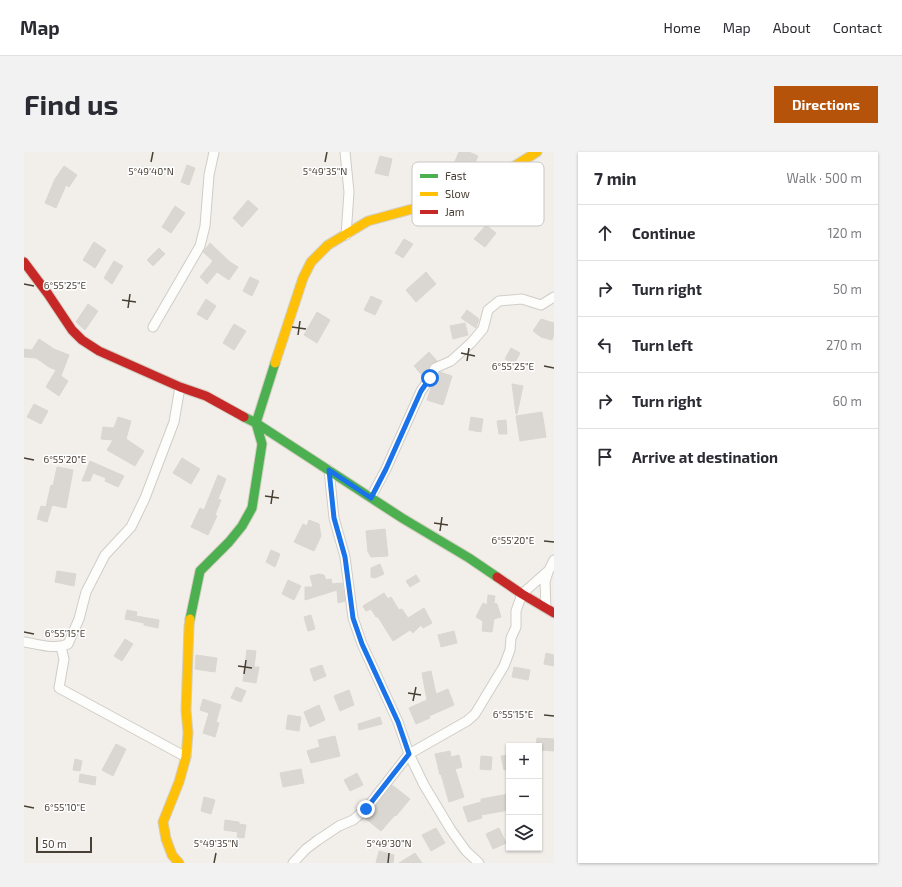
<!DOCTYPE html>
<html lang="en">
<head>
<meta charset="utf-8">
<style>
	:root { --surface:#fff; --page:#f2f2f3; --text:#2b2b33; --muted:#7c7c81; --line:#e1e1e2; --accent:#b45309 }
	body { margin:0; font-family:"Exo 2",sans-serif; background:var(--page); color:var(--text) }
	.controls { position:absolute; right:12px; bottom:12px; display:grid; overflow:hidden; border-radius:0px; box-shadow:0 1px 3px #0004 }
	.controls button { width:36px; height:36px; display:grid; place-items:center; padding:0; border:0; border-bottom:1px solid var(--line); background:var(--surface); color:var(--text); font:20px sans-serif }
	.scale { position:absolute; left:12px; bottom:10px; width:56px; box-sizing:border-box; padding-left:4px; border:2px solid #494035; border-top:0; font-size:11px; line-height:14px; white-space:nowrap; color:#494035; -webkit-text-stroke:3px #fff; paint-order:stroke }
	.stop { position:absolute; width:12px; height:12px; margin:-9px; border:3px solid #1a73e8; border-radius:50%; background:#fff }
	.stop.end { background:#1a73e8; border-color:#fff; box-shadow:0 1px 4px #0008 }
	.list { margin:0; padding:0; list-style:none }
	h2 { display:flex; justify-content:space-between; align-items:center; height:52px; margin:0; padding:0 16px; font-size:17px }
	h2 small { font-size:13px; font-weight:400; color:var(--muted) }
	.list li { display:grid; grid-template-columns:26px 1fr auto; gap:12px; align-items:center; box-sizing:border-box; height:56px; padding:0 16px; border-top:1px solid var(--line) }
	.list b { display:block; font-size:15px; white-space:nowrap }
	.list em { font-size:13px; font-style:normal; color:var(--muted) }
	.icon { flex:none; width:22px; height:22px; fill:none; stroke:currentColor; stroke-width:2; stroke-linecap:round; stroke-linejoin:round }
	.map { position:relative; flex:none; width:530px; height:711px; overflow:hidden; border-radius:0px }
	header { display:flex; align-items:center; gap:24px; box-sizing:border-box; height:56px; padding:0 20px; background:var(--surface); border-bottom:1px solid var(--line) }
	header strong { font-size:19px }
	nav { display:flex; gap:22px; margin-inline-start:auto; font-size:14px }
	.intro { display:flex; align-items:center; justify-content:space-between; box-sizing:border-box; height:96px; padding:0 24px }
	h1 { margin:0; font-size:28px }
	.button { padding:10px 18px; border-radius:0px; background:var(--accent); color:#fff; font-size:14px; font-weight:700 }
	main { display:flex; gap:24px; padding:0 24px }
	aside { flex:1; background:var(--surface); border-radius:0px; box-shadow:0 1px 3px #0004 }
	.map>svg:first-child { display:block }
	.building { fill:#dad6d1; stroke:#dad6d0 }
	.lines { fill:none; stroke-linecap:round; stroke-linejoin:round }
	.street-casing { stroke:#d0cdc7; stroke-width:11 }
	.fast-casing { stroke:#d4cec1; stroke-width:11 }
	.slow-casing { stroke:#d4cec1; stroke-width:11 }
	.jam-casing { stroke:#d4cec1; stroke-width:11 }
	.street { stroke:#fdfdfc; stroke-width:9 }
	.fast { stroke:#4caf50; stroke-width:9 }
	.slow { stroke:#ffc107; stroke-width:9 }
	.jam { stroke:#c62828; stroke-width:9 }
	.route { stroke:#1a73e8; stroke-width:5 }
	.ticks { fill:none; stroke:#494035; stroke-width:1.5 }
	.key { fill:#fff; stroke:#c8c6c2; stroke-width:1 }
	.key-label { font-size:11px; fill:#494035 }
	.ticks-label { font-size:10px; text-anchor:middle; fill:#494035; stroke:#fff; stroke-width:3; stroke-linejoin:round; paint-order:stroke }
</style>
</head>
<body>
<header>
<strong>Map</strong>
<nav><a>Home</a><a>Map</a><a>About</a><a>Contact</a></nav>
</header>
<div class="intro"><h1>Find us</h1><a class="button">Directions</a></div>
<main>
<div class="map">
<svg width="530" height="711" viewBox="0 0 530 711">
	<rect width="100%" height="100%" fill="#f2efea"/>
	<path class="building" d="M 435,0 L 445,0 L 454,4 L 446,22 L 429,14 Z
		M 356,4 L 368,7 L 364,24 L 351,21 Z
		M 163,13 L 171,16 L 165,33 L 157,30 Z
		M 40,14 L 53,23 L 45,35 L 42,33 L 32,56 L 21,51 L 31,27 Z
		M 224,48 L 234,57 L 218,75 L 209,66 Z
		M 151,54 L 161,61 L 147,81 L 138,75 Z
		M 462,73 L 472,81 L 461,95 L 450,87 Z
		M 380,87 L 389,92 L 379,106 L 371,101 Z
		M 70,90 L 82,98 L 71,116 L 59,108 Z
		M 186,91 L 206,110 L 214,115 L 205,128 L 193,120 L 183,132 L 176,125 L 189,109 L 179,100 Z
		M 135,96 L 141,102 L 129,114 L 123,108 Z
		M 90,109 L 99,114 L 88,132 L 80,126 Z
		M 402,120 L 412,132 L 392,150 L 382,138 Z
		M 226,125 L 235,129 L 228,144 L 219,139 Z
		M 347,144 L 358,149 L 351,163 L 340,158 Z
		M 182,147 L 192,154 L 183,168 L 173,162 Z
		M 64,152 L 74,159 L 61,178 L 52,170 Z
		M 443,158 L 455,167 L 452,176 L 437,166 Z
		M 293,160 L 306,168 L 293,191 L 280,183 Z
		M 517,167 L 530,171 L 530,182 L 528,188 L 517,185 L 509,179 Z
		M 441,171 L 444,183 L 429,187 L 426,174 Z
		M 210,172 L 222,179 L 210,198 L 199,191 Z
		M 15,187 L 30,197 L 45,203 L 37,224 L 44,229 L 35,244 L 22,235 L 32,218 L 25,215 L 12,206 L 0,205 L 0,197 L 8,198 Z
		M 487,196 L 496,201 L 490,212 L 481,207 Z
		M 405,200 L 413,209 L 406,213 L 403,218 L 398,223 L 390,214 Z
		M 416,220 L 428,224 L 419,253 L 403,248 L 408,233 Z
		M 488,232 L 499,234 L 493,262 L 492,262 Z
		M 10,252 L 24,259 L 17,272 L 3,265 Z
		M 518,260 L 522,285 L 496,289 L 492,264 Z
		M 94,265 L 107,269 L 102,287 L 120,299 L 111,314 L 83,298 L 89,288 L 77,287 L 79,275 L 90,276 Z
		M 447,265 L 459,267 L 457,280 L 445,278 Z
		M 482,268 L 483,282 L 475,282 L 473,269 Z
		M 158,306 L 176,317 L 167,332 L 149,321 Z
		M 66,309 L 100,324 L 94,335 L 81,329 L 82,326 L 69,321 L 66,329 L 58,329 Z
		M 33,315 L 49,318 L 42,356 L 28,353 L 23,370 L 13,367 L 17,354 L 22,355 L 27,333 L 29,334 Z
		M 194,323 L 202,327 L 194,347 L 197,348 L 191,363 L 193,364 L 184,383 L 167,375 L 176,356 L 180,358 Z
		M 285,368 L 295,372 L 297,384 L 290,399 L 270,390 L 279,372 L 283,374 Z
		M 361,377 L 364,404 L 347,405 L 344,400 L 342,379 Z
		M 247,398 L 256,402 L 251,415 L 242,410 Z
		M 356,412 L 360,422 L 351,426 L 347,425 L 347,416 Z
		M 33,419 L 52,422 L 50,434 L 31,430 Z
		M 295,422 L 300,423 L 302,428 L 307,427 L 308,432 L 318,431 L 321,449 L 314,451 L 313,438 L 281,448 L 281,435 L 289,435 L 286,424 Z
		M 392,423 L 396,429 L 386,435 L 382,429 Z
		M 264,428 L 277,434 L 270,448 L 258,442 Z
		M 360,441 L 364,447 L 367,445 L 375,458 L 378,457 L 384,466 L 400,456 L 408,471 L 399,476 L 397,473 L 389,481 L 386,478 L 369,489 L 354,465 L 352,465 L 347,457 L 342,459 L 339,454 Z
		M 464,443 L 471,444 L 470,451 L 473,452 L 477,465 L 470,467 L 468,480 L 458,479 L 459,469 L 452,465 L 459,451 L 463,453 Z
		M 103,458 L 113,460 L 112,464 L 135,468 L 134,476 L 120,473 L 120,471 L 101,467 Z
		M 287,463 L 291,477 L 284,479 L 280,465 Z
		M 430,479 L 433,491 L 417,495 L 414,483 Z
		M 101,487 L 109,492 L 98,509 L 90,504 Z
		M 223,498 L 232,499 L 230,515 L 235,515 L 232,531 L 219,529 Z
		M 522,501 L 530,503 L 530,514 L 520,512 Z
		M 172,503 L 193,506 L 191,520 L 171,517 Z
		M 298,513 L 302,524 L 290,529 L 286,517 Z
		M 490,515 L 506,518 L 504,528 L 488,525 Z
		M 407,519 L 412,542 L 424,537 L 430,553 L 405,564 L 406,566 L 392,572 L 385,556 L 403,548 L 398,521 Z
		M 212,535 L 222,539 L 217,550 L 207,546 Z
		M 325,538 L 330,553 L 316,559 L 310,544 Z
		M 179,547 L 197,553 L 192,570 L 195,571 L 191,585 L 179,581 L 185,561 L 176,558 Z
		M 295,553 L 301,568 L 286,575 L 280,560 Z
		M 264,563 L 277,565 L 275,579 L 262,577 Z
		M 356,565 L 358,572 L 335,578 L 334,572 Z
		M 311,584 L 316,604 L 287,611 L 283,599 L 296,595 L 294,588 Z
		M 513,586 L 530,587 L 530,599 L 515,598 L 515,594 L 512,594 Z
		M 92,592 L 102,597 L 89,624 L 78,618 Z
		M 426,599 L 427,605 L 435,603 L 438,615 L 431,617 L 440,645 L 425,650 L 417,622 L 416,623 L 411,602 Z
		M 485,603 L 485,617 L 480,618 L 477,604 Z
		M 457,604 L 468,605 L 467,618 L 456,617 Z
		M 51,607 L 58,609 L 56,619 L 49,618 Z
		M 277,617 L 280,631 L 259,635 L 256,621 Z
		M 333,621 L 339,633 L 326,639 L 320,628 Z
		M 56,622 L 72,625 L 71,633 L 55,630 Z
		M 368,633 L 386,647 L 372,664 L 371,663 L 357,679 L 341,666 Z
		M 485,642 L 485,658 L 457,663 L 458,666 L 444,670 L 439,655 L 457,650 L 457,647 Z
		M 180,645 L 191,648 L 187,662 L 177,659 Z
		M 201,668 L 215,670 L 215,672 L 222,673 L 220,686 L 213,685 L 214,680 L 200,678 Z
		M 412,676 L 421,691 L 407,699 L 398,683 Z
		M 475,676 L 482,691 L 469,697 L 462,682 Z
		M 355,699 L 370,703 L 369,711 L 352,711 Z
		M 391,701 L 398,711 L 375,711 Z"/>
	<g class="lines">
		<g class="street-casing">
			<path id="street" d="M 321,0 L 325,40 L 322,83
				M 129,175 L 176,94 L 181,74 L 185,23 L 190,0
				M 305,318 L 310,366 L 321,405 L 329,466 L 338,492 L 374,570 L 385,602 L 400,633 L 427,678 L 442,699 L 455,711
				M 347,345 L 362,317 L 397,239 L 406,226 L 411,216 L 427,209 L 447,191 L 459,177 L 464,158 L 475,149 L 498,147 L 517,153 L 530,145
				M 522,456 L 521,430 L 524,420
				M 0,490 C 14,492 30,498 44,492 L 55,467 L 62,440 L 81,403 L 107,375 L 121,346 L 150,270 L 156,235
				M 37,495 L 40,507 L 35,536 L 162,605
				M 269,711 L 282,697 L 294,688 L 315,674 L 329,668 L 342,657 L 385,602 L 443,569 L 451,562 L 480,514 L 486,498 L 487,486 L 492,475 L 492,459 L 498,442 L 525,418 L 530,408"/>
		</g>
		<g class="fast-casing">
			<path id="fast" d="M 220,265 L 232,271 L 378,366 L 445,406 L 473,425
				M 166,467 L 176,419 L 205,390 L 218,374 L 228,356 L 238,292 L 232,271 L 251,211"/>
		</g>
		<g class="slow-casing">
			<path id="slow" d="M 251,211 L 279,126 L 287,110 L 304,93 L 344,69 L 447,41 L 513,0
				M 155,711 L 148,703 L 142,687 L 139,670 L 155,630 L 162,605 L 164,581 L 162,558 L 165,474 L 166,467"/>
		</g>
		<g class="jam-casing">
			<path id="jam" d="M 0,110 L 24,142 L 48,178 L 58,188 L 75,199 L 156,235 L 182,244 L 220,265
				M 473,425 L 498,442 L 530,461"/>
		</g>
		<use href="#street" class="street"/>
		<use href="#fast" class="fast"/>
		<use href="#slow" class="slow"/>
		<use href="#jam" class="jam"/>
	</g>
	<g class="lines">
		<path class="route" d="M 342,657 L 385,602 L 374,570 L 338,492 L 329,466 L 321,405 L 310,366 L 305,318 L 347,346 L 362,317 L 397,239 L 406,226"/>
	</g>
	<path class="ticks" d="M 127,10 L 129,0M 301,10 L 303,0M 0,132 L 10,134M 98,148 L 112,150M 104,156 L 106,142M 268,175 L 282,177M 274,183 L 276,169M 437,201 L 451,204M 443,209 L 445,196M 520,214 L 530,216M 0,306 L 10,308M 241,344 L 255,346M 247,352 L 249,338M 410,371 L 424,373M 416,379 L 418,365M 520,389 L 530,390M 0,480 L 10,482M 214,514 L 228,516M 220,522 L 222,508M 384,541 L 397,543M 389,549 L 392,535M 520,563 L 530,564M 0,654 L 10,656M 190,711 L 192,701M 364,711 L 365,701"/>
	<rect x="388" y="10" width="132" height="64" rx="6" class="key"/>
	<rect x="396" y="22" width="18" height="4" fill="#4caf50"/>
	<rect x="396" y="40" width="18" height="4" fill="#ffc107"/>
	<rect x="396" y="58" width="18" height="4" fill="#c62828"/>
	<g class="key-label">
		<text x="421" y="28">Fast</text>
		<text x="421" y="46">Slow</text>
		<text x="421" y="64">Jam</text>
	</g>
	<g class="ticks-label">
		<text x="127" y="23">5°49'40"N</text>
		<text x="301" y="23">5°49'35"N</text>
		<text x="41" y="137">6°55'25"E</text>
		<text x="489" y="218">6°55'25"E</text>
		<text x="41" y="311">6°55'20"E</text>
		<text x="489" y="392">6°55'20"E</text>
		<text x="41" y="485">6°55'15"E</text>
		<text x="489" y="566">6°55'15"E</text>
		<text x="41" y="659">6°55'10"E</text>
		<text x="192" y="695">5°49'35"N</text>
		<text x="365" y="695">5°49'30"N</text>
	</g>
</svg>
<div class="controls">
<button>+</button>
<button>−</button>
<button><svg class="icon" aria-label="layers" viewBox="0 0 24 24"><path d="M12 4l9 5-9 5-9-5zM3 14l9 5 9-5"/></svg></button>
</div>
<div class="scale">50 m</div>
<div class="stop" style="left:406px;top:226px"></div>
<div class="stop end" style="left:342px;top:657px"></div>
</div>
<aside>
<h2>7 min<small>Walk · 500 m</small></h2>
<ul class="list">
<li><svg class="icon" aria-label="ahead" viewBox="0 0 24 24"><path d="M12 20V5M6 11l6-6 6 6"/></svg><div><b>Continue</b></div><em>120 m</em></li>
<li><svg class="icon" aria-label="right" viewBox="0 0 24 24"><path d="M7 20v-9h11M14 6l5 5-5 5"/></svg><div><b>Turn right</b></div><em>50 m</em></li>
<li><svg class="icon" aria-label="left" viewBox="0 0 24 24"><path d="M17 20v-9H6M10 6l-5 5 5 5"/></svg><div><b>Turn left</b></div><em>270 m</em></li>
<li><svg class="icon" aria-label="right" viewBox="0 0 24 24"><path d="M7 20v-9h11M14 6l5 5-5 5"/></svg><div><b>Turn right</b></div><em>60 m</em></li>
<li><svg class="icon" aria-label="arrive" viewBox="0 0 24 24"><path d="M6 21V4h12l-3 4 3 4H6"/></svg><div><b>Arrive at destination</b></div></li>
</ul>
</aside>
</main>
</body>
</html>
